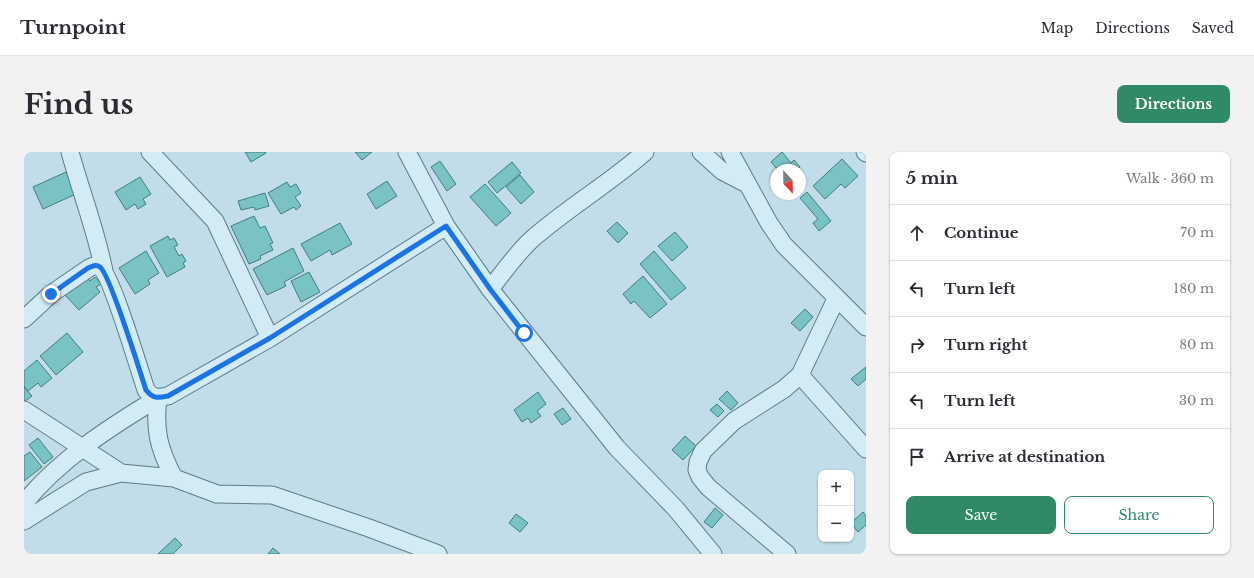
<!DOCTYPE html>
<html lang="en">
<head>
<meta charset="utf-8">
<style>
	:root { --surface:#fff; --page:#f2f2f3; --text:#2b2b33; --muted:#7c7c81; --line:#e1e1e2; --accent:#2f8b67 }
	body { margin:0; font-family:"Libre Baskerville",serif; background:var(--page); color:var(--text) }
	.controls { position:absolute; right:12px; bottom:12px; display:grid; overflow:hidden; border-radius:8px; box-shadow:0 1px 3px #0004 }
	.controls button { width:36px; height:36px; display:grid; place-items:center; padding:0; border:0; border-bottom:1px solid var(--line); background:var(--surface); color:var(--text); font:20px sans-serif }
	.compass { position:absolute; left:746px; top:12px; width:36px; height:36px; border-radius:50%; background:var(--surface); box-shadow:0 1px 3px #0004; rotate:158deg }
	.stop { position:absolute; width:12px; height:12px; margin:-9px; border:3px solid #1a73e8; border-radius:50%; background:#fff }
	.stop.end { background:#1a73e8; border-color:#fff; box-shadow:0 1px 4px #0008 }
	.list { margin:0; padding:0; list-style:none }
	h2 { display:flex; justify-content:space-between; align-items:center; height:52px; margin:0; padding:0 16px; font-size:17px }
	h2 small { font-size:13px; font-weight:400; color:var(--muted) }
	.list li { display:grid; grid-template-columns:26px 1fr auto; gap:12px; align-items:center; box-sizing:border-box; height:56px; padding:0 16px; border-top:1px solid var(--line) }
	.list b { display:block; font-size:15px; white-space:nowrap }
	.list em { font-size:13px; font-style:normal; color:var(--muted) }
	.actions { display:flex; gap:8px; padding:12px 16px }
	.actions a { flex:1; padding:9px 0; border:1px solid var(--accent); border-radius:8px; text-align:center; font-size:14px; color:var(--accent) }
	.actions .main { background:var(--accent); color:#fff }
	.icon { flex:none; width:22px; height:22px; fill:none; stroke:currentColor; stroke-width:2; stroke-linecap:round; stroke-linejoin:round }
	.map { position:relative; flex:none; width:842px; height:402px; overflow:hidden; border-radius:8px }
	header { display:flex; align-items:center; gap:24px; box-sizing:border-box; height:56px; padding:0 20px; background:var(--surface); border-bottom:1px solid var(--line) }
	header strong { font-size:19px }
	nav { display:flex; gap:22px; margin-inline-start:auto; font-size:14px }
	.intro { display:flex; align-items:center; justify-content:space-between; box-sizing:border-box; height:96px; padding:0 24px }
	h1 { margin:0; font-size:28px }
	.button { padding:10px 18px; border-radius:8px; background:var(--accent); color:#fff; font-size:14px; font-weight:700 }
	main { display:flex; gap:24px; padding:0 24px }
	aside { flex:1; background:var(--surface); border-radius:8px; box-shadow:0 1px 3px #0004 }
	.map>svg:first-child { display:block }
	.building { fill:#7ac3c5; stroke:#427e7e }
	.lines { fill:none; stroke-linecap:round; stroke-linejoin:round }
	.minor-casing { stroke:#5a7c81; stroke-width:19 }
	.minor { stroke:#d3ebf5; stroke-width:17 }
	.route { stroke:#1a73e8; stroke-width:5 }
</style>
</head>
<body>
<header>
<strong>Turnpoint</strong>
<nav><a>Map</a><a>Directions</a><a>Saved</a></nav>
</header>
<div class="intro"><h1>Find us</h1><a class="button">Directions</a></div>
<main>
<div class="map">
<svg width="842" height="402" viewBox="0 0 842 402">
	<rect width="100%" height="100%" fill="#c1ddea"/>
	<path class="building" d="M 221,0 L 241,0 L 242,1 L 227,10 Z
		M 331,0 L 348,0 L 338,8 Z
		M 758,0 L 767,11 L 770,8 L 776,15 L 772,18 L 754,18 L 747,10 Z
		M 818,7 L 834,24 L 821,36 L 817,32 L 801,47 L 789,34 Z
		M 416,9 L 432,32 L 423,39 L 407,15 Z
		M 488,10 L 497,21 L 473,41 L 464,30 Z
		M 42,20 L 52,42 L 19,57 L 9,35 Z
		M 496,23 L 510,40 L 497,52 L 482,35 Z
		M 116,25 L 127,42 L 119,47 L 122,52 L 114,57 L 111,52 L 102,58 L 91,40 Z
		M 363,29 L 373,44 L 352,57 L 343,42 Z
		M 263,30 L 266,35 L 272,32 L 277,41 L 271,45 L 277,54 L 272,58 L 270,55 L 257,62 L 244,41 Z
		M 461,32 L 487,61 L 472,74 L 446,45 Z
		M 783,40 L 807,69 L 795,79 L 789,71 L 794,67 L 776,46 Z
		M 241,41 L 245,54 L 231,58 L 230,55 L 217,58 L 214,49 Z
		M 230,64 L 236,76 L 241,74 L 249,91 L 246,92 L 249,98 L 236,104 L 237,107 L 225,112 L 207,74 Z
		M 593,70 L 604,81 L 594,91 L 583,79 Z
		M 316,71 L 328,92 L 308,103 L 306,98 L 287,109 L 277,92 Z
		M 651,80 L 664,95 L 648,109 L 634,94 Z
		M 144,84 L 146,88 L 150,86 L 154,93 L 150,95 L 155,104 L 158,102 L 162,109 L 159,111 L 161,115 L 143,125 L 126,94 Z
		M 269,96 L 280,119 L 260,130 L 262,134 L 243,143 L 229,117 Z
		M 122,99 L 135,121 L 124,128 L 126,132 L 111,142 L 95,116 Z
		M 630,99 L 662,136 L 647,148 L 616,112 Z
		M 285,120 L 296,140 L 277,150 L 267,129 Z
		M 62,124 L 66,129 L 71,125 L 77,132 L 72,135 L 76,140 L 55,158 L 41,143 Z
		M 619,124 L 643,152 L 626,166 L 610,149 L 607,152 L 599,142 Z
		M 781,157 L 789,165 L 776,179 L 767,171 Z
		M 43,181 L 59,200 L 32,223 L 16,204 Z
		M 13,208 L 28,226 L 17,235 L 14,231 L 4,239 L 0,234 L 0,219 Z
		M 842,215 L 842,227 L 834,234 L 827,227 Z
		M 0,235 L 8,244 L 0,250 Z
		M 703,239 L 714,251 L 707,258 L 695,247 Z
		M 514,240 L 522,252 L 513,259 L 517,264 L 507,271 L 504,266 L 498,270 L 490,258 Z
		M 693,252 L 700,259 L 694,265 L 686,258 Z
		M 539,256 L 547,267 L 538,273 L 530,262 Z
		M 661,284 L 672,294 L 659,308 L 648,298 Z
		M 14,286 L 29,305 L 20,312 L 5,293 Z
		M 6,300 L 18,315 L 0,329 L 0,304 Z
		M 691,356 L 699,363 L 688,376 L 680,370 Z
		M 839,360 L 842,364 L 842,373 L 834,380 L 827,371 Z
		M 492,362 L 504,371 L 496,380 L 485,371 Z
		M 151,386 L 158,393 L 149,402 L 134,402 Z
		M 249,396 L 256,402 L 244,402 Z"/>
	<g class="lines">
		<g class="minor-casing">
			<path id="minor" d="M 46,0 C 57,40 72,78 80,119
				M 126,0 L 191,69 L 246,186
				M 383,0 L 422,74 L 466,137 L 593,296 L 652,357 L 689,402
				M 677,0 L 698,19 L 723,32
				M 706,0 L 745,71 L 760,93 L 842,175
				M 841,0 L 842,1
				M 466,137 C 479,121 492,102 507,88 C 543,56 585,32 621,0
				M 0,167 L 27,142 L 65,116 C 69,114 72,112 76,115 C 87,122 116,220 122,238 C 129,247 134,246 144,244 L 246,186 L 422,74
				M 776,223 L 842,297
				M 134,246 C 130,279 135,297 150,326
				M 0,258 L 97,321
				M 0,351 C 36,307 86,275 134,246
				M 0,369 L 62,330 L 97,321 L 150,326 L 193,342 L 248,343 L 345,376 L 414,402
				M 763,402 L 684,335 L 676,325 L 673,318 L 674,310 L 679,299 L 710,269 L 760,237 L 776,223 L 812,147"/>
		</g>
		<use href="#minor" class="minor"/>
	</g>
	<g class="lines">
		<path class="route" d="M 27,142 L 64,116 C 69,114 72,112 76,115 C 86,122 116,220 122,238 C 129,247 134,246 144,244 L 246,186 L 422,74 L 466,137 L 500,181"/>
	</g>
</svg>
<div class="controls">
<button>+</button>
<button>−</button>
</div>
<svg class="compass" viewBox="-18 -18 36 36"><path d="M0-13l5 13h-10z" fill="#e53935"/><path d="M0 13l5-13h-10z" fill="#7c7c81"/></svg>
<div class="stop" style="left:500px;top:181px"></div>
<div class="stop end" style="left:27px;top:142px"></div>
</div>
<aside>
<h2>5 min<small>Walk · 360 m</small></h2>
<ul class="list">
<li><svg class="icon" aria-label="ahead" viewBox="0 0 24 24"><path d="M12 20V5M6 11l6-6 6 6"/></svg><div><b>Continue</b></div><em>70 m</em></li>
<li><svg class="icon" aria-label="left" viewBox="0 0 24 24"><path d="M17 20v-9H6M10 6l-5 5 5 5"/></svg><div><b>Turn left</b></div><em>180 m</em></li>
<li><svg class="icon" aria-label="right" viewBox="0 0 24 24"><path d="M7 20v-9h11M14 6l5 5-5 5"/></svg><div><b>Turn right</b></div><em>80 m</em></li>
<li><svg class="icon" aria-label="left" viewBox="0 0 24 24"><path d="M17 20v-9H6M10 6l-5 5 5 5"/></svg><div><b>Turn left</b></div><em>30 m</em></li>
<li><svg class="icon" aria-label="arrive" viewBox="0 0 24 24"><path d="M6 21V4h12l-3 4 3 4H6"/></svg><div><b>Arrive at destination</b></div></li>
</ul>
<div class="actions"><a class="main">Save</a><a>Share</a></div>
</aside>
</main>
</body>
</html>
